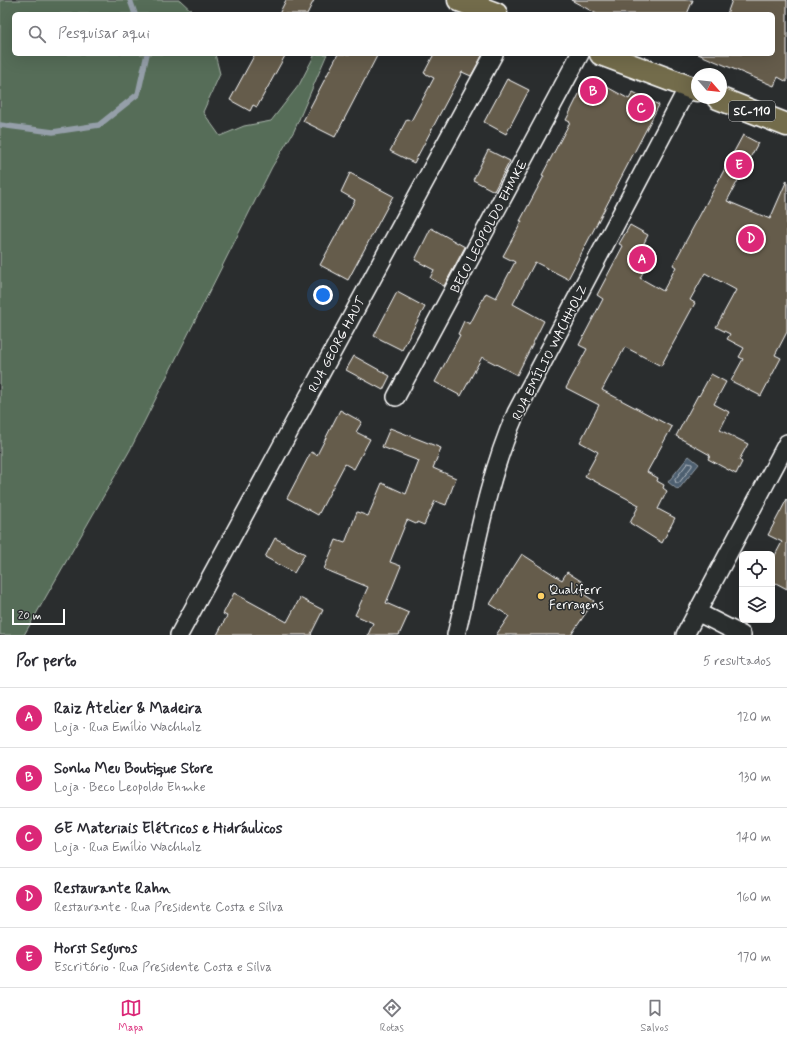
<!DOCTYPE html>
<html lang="pt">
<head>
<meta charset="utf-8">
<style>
	:root { --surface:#fff; --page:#f2f2f3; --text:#2b2b33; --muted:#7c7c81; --line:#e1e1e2; --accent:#db2777 }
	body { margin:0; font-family:Mynerve,sans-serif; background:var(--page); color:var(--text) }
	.controls { position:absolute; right:12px; bottom:12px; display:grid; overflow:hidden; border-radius:6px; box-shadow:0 4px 16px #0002 }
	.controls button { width:36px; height:36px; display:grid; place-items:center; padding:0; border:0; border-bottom:1px solid var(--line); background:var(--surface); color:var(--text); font:20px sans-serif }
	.compass { position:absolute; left:691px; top:68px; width:36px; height:36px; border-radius:50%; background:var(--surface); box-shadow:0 4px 16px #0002; rotate:118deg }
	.scale { position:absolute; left:12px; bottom:10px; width:53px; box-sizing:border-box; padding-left:4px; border:2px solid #fff; border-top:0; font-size:11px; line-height:14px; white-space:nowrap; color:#fff; -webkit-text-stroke:3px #2a2d2e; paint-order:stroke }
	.you { position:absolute; left:323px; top:295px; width:14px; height:14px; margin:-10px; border:3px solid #fff; border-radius:50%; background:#1a73e8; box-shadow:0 0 0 6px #1a73e833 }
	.badge { display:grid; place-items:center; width:26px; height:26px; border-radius:50%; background:var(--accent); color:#fff; font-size:13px; font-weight:700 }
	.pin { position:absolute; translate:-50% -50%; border:2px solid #fff; box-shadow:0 1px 4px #0006 }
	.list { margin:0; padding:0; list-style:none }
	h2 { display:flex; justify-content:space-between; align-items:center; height:52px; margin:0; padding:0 16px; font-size:17px }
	h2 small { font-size:13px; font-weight:400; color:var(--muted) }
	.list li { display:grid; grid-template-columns:26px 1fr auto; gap:12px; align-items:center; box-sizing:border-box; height:60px; padding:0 16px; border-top:1px solid var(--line) }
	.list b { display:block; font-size:15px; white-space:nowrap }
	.list p { margin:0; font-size:13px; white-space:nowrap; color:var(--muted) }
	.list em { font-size:13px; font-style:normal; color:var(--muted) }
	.icon { flex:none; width:22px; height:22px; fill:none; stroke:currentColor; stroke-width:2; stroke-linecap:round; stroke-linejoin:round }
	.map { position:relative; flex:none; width:787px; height:635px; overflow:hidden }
	.search { position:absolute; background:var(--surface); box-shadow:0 4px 16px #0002; left:12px; right:12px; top:12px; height:44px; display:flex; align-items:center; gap:10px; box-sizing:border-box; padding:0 14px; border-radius:6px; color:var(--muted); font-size:15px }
	.sheet { height:352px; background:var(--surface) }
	nav { display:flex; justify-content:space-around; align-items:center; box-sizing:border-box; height:56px; border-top:1px solid var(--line); background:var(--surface); font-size:11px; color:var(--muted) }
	nav a { display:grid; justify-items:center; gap:2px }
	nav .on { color:var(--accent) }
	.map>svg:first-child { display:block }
	.green { fill:#566d59; stroke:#aab6ac }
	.water { fill:#4e5f70; stroke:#959fa9 }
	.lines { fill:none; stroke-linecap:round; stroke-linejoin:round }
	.shore { stroke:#b8bfc6; stroke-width:1 }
	.stream { stroke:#959fa9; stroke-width:5.5 }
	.building { fill:#655b4c; stroke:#fff }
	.minor-casing { stroke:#fff; stroke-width:20 }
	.major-casing { stroke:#fff; stroke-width:25 }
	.minor { stroke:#2a2d2e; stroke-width:17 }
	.major { stroke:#736c4b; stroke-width:22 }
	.poi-dot { fill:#ffd166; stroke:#2a2d2e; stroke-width:1.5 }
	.labels { text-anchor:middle; stroke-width:3; stroke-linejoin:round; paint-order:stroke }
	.shield { fill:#2a2d2e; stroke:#bfc0c0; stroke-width:1 }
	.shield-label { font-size:12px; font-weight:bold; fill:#fff }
	.street-label { font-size:13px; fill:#fff; stroke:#2a2d2e }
	.poi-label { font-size:13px; fill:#fff; stroke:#2a2d2e; text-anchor:start }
</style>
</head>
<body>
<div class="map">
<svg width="787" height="635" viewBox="0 0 787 635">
	<rect width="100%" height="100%" fill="#2a2d2e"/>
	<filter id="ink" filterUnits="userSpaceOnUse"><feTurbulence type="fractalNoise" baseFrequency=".025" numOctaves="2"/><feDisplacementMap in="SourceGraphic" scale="8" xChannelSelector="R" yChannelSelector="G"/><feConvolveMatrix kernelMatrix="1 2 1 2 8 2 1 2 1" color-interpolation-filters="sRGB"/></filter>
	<g filter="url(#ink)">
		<path class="green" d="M 0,0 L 180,0 L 195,14 L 14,14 L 14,54 L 215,54 L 220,74 L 203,112 L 220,136 L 244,126 L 271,121 L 299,85 L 315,54 L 327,54 L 294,131 L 272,167 L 130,450 L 24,635 L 0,635 Z"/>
		<path class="water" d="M 689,456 L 699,464 L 678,490 L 668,482 Z"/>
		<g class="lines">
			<path class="shore" d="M 688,463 L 692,464 L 692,466 L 679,483 L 676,483 L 675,480 Z"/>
			<path class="stream" d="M 130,0 L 135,14
				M 0,125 L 53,132 L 99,125 L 138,94 L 147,54"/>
		</g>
		<path class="building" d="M 286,0 L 314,0 L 307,14 L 279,14 Z
			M 571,0 L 693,0 L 687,14 L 597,14 Z
			M 732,0 L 787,0 L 787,82 L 778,77 L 774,86 L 698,54 L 773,54 L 773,14 L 727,14 Z
			M 255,54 L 286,54 L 257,107 L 253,105 L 250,111 L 230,100 Z
			M 338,54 L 378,54 L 335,137 L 303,121 Z
			M 434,54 L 483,54 L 471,76 L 462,72 L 414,163 L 390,151 L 407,119 L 411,121 L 434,78 L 424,73 Z
			M 507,79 L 529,90 L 506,134 L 484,122 Z
			M 586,80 L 603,89 L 605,86 L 629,99 L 633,92 L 659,105 L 568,279 L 535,262 L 513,304 L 544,321 L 517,375 L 482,357 L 461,396 L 435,382 L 460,335 L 458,334 L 464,321 L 470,324 L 486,293 L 496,298 L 515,262 L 503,256 L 522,221 L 520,221 L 544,176 L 542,175 L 570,122 L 566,120 Z
			M 743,135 L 758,143 L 727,201 L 770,219 L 787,180 L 787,332 L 775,355 L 781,358 L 761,396 L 731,381 L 743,359 L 739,357 L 744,348 L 727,339 L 730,334 L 716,327 L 736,290 L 705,273 L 690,300 L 695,303 L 661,366 L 625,347 L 602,390 L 672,427 L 647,472 L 658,478 L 657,481 L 664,485 L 663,488 L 667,491 L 658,509 L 675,518 L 662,543 L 630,523 L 639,505 L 585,476 L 598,452 L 580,442 L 599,405 L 566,388 L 587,349 L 579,345 L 603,299 L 597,295 L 623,246 L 619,244 L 630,225 L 648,235 L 642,247 L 653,253 L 640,278 L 663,291 L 676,267 L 673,265 Z
			M 488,150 L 510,161 L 494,191 L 473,180 Z
			M 350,173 L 393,196 L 348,280 L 320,265 L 355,200 L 341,192 Z
			M 431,228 L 465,247 L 444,286 L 430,278 L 434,270 L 415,260 Z
			M 397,292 L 425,307 L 402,350 L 374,336 Z
			M 354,356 L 390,376 L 383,390 L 346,370 Z
			M 711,374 L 726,382 L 714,404 L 729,412 L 720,430 L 748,444 L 739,460 L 742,462 L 736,474 L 708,459 L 710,455 L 676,436 L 698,395 L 699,396 Z
			M 340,410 L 362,422 L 356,432 L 370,439 L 354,469 L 345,464 L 318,515 L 287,498 L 311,452 L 317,455 Z
			M 390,428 L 441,448 L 433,468 L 456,478 L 446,505 L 435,501 L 424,525 L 417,522 L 416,524 L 407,520 L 390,562 L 401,566 L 386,603 L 409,613 L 399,635 L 368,635 L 373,623 L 355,615 L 368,587 L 324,569 L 336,540 L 345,543 L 357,512 L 368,516 L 382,483 L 406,494 L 419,461 L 382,447 Z
			M 787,499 L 787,589 L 772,581 L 772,561 L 782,542 L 768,535 Z
			M 275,538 L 305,554 L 294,573 L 265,557 Z
			M 522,554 L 562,580 L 567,572 L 584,583 L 579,591 L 594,601 L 571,635 L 496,635 L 509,616 L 490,604 Z
			M 234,593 L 287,622 L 300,598 L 323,610 L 311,634 L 312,635 L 217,635 L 227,616 L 223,614 Z"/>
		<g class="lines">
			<g class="minor-casing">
				<path id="minor" d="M 396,397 L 580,54
					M 697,612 L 742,635
					M 179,635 L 494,54
					M 456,635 C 474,561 485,483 516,413 L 688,87
					M 685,635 L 787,443"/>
			</g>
			<g class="major-casing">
				<path id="major" d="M 459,0 L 496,14
					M 601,54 L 697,90
					M 718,98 L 787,125"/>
			</g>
			<use href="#minor" class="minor"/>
			<use href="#major" class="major"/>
		</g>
	</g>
	<circle class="poi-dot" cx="541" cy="596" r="4"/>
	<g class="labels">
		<rect class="shield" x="729" y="101" width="46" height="20" rx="3"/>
		<g class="shield-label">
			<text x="752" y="115">SC-110</text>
		</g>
		<g class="street-label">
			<text transform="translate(488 226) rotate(-62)" y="5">BECO LEOPOLDO EHMKE</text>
			<text transform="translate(336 344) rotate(-62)" y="5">RUA GEORG HAUT</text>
			<text transform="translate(549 352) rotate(-63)" y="5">RUA EMÍLIO WACHHOLZ</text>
		</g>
		<g class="poi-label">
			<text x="549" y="594">Qualiferr<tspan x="549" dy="15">Ferragens</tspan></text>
		</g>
	</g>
</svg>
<div class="controls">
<button><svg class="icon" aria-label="locate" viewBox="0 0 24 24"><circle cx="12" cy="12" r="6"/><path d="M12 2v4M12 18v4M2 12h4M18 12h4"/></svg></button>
<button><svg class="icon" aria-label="layers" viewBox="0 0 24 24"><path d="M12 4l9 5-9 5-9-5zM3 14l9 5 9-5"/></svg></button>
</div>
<svg class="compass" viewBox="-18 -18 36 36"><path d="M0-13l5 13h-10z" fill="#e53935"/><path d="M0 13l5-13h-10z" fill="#7c7c81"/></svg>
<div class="scale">20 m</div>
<div class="you"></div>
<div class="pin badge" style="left:642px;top:259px">A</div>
<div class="pin badge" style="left:593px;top:91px">B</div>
<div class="pin badge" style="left:641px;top:108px">C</div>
<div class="pin badge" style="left:751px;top:239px">D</div>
<div class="pin badge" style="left:739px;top:165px">E</div>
<div class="search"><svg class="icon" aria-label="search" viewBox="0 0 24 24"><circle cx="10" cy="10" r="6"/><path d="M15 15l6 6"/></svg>Pesquisar aqui</div>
</div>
<section class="sheet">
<h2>Por perto<small>5 resultados</small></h2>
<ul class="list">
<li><span class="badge">A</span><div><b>Raiz Atelier &amp; Madeira</b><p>Loja · Rua Emílio Wachholz</p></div><em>120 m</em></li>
<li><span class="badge">B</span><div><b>Sonho Meu Boutique Store</b><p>Loja · Beco Leopoldo Ehmke</p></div><em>130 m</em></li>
<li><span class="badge">C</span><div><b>GE Materiais Elétricos e Hidráulicos</b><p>Loja · Rua Emílio Wachholz</p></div><em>140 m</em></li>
<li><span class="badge">D</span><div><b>Restaurante Rahn</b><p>Restaurante · Rua Presidente Costa e Silva</p></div><em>160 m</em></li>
<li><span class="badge">E</span><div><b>Horst Seguros</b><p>Escritório · Rua Presidente Costa e Silva</p></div><em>170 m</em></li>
</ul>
</section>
<nav>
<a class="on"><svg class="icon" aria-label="map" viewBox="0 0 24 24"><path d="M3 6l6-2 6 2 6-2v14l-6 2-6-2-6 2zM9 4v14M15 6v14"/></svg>Mapa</a>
<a><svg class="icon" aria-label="directions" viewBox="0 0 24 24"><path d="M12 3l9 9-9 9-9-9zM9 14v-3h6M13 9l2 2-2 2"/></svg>Rotas</a>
<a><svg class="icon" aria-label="saved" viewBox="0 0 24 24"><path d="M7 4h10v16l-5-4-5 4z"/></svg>Salvos</a>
</nav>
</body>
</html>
